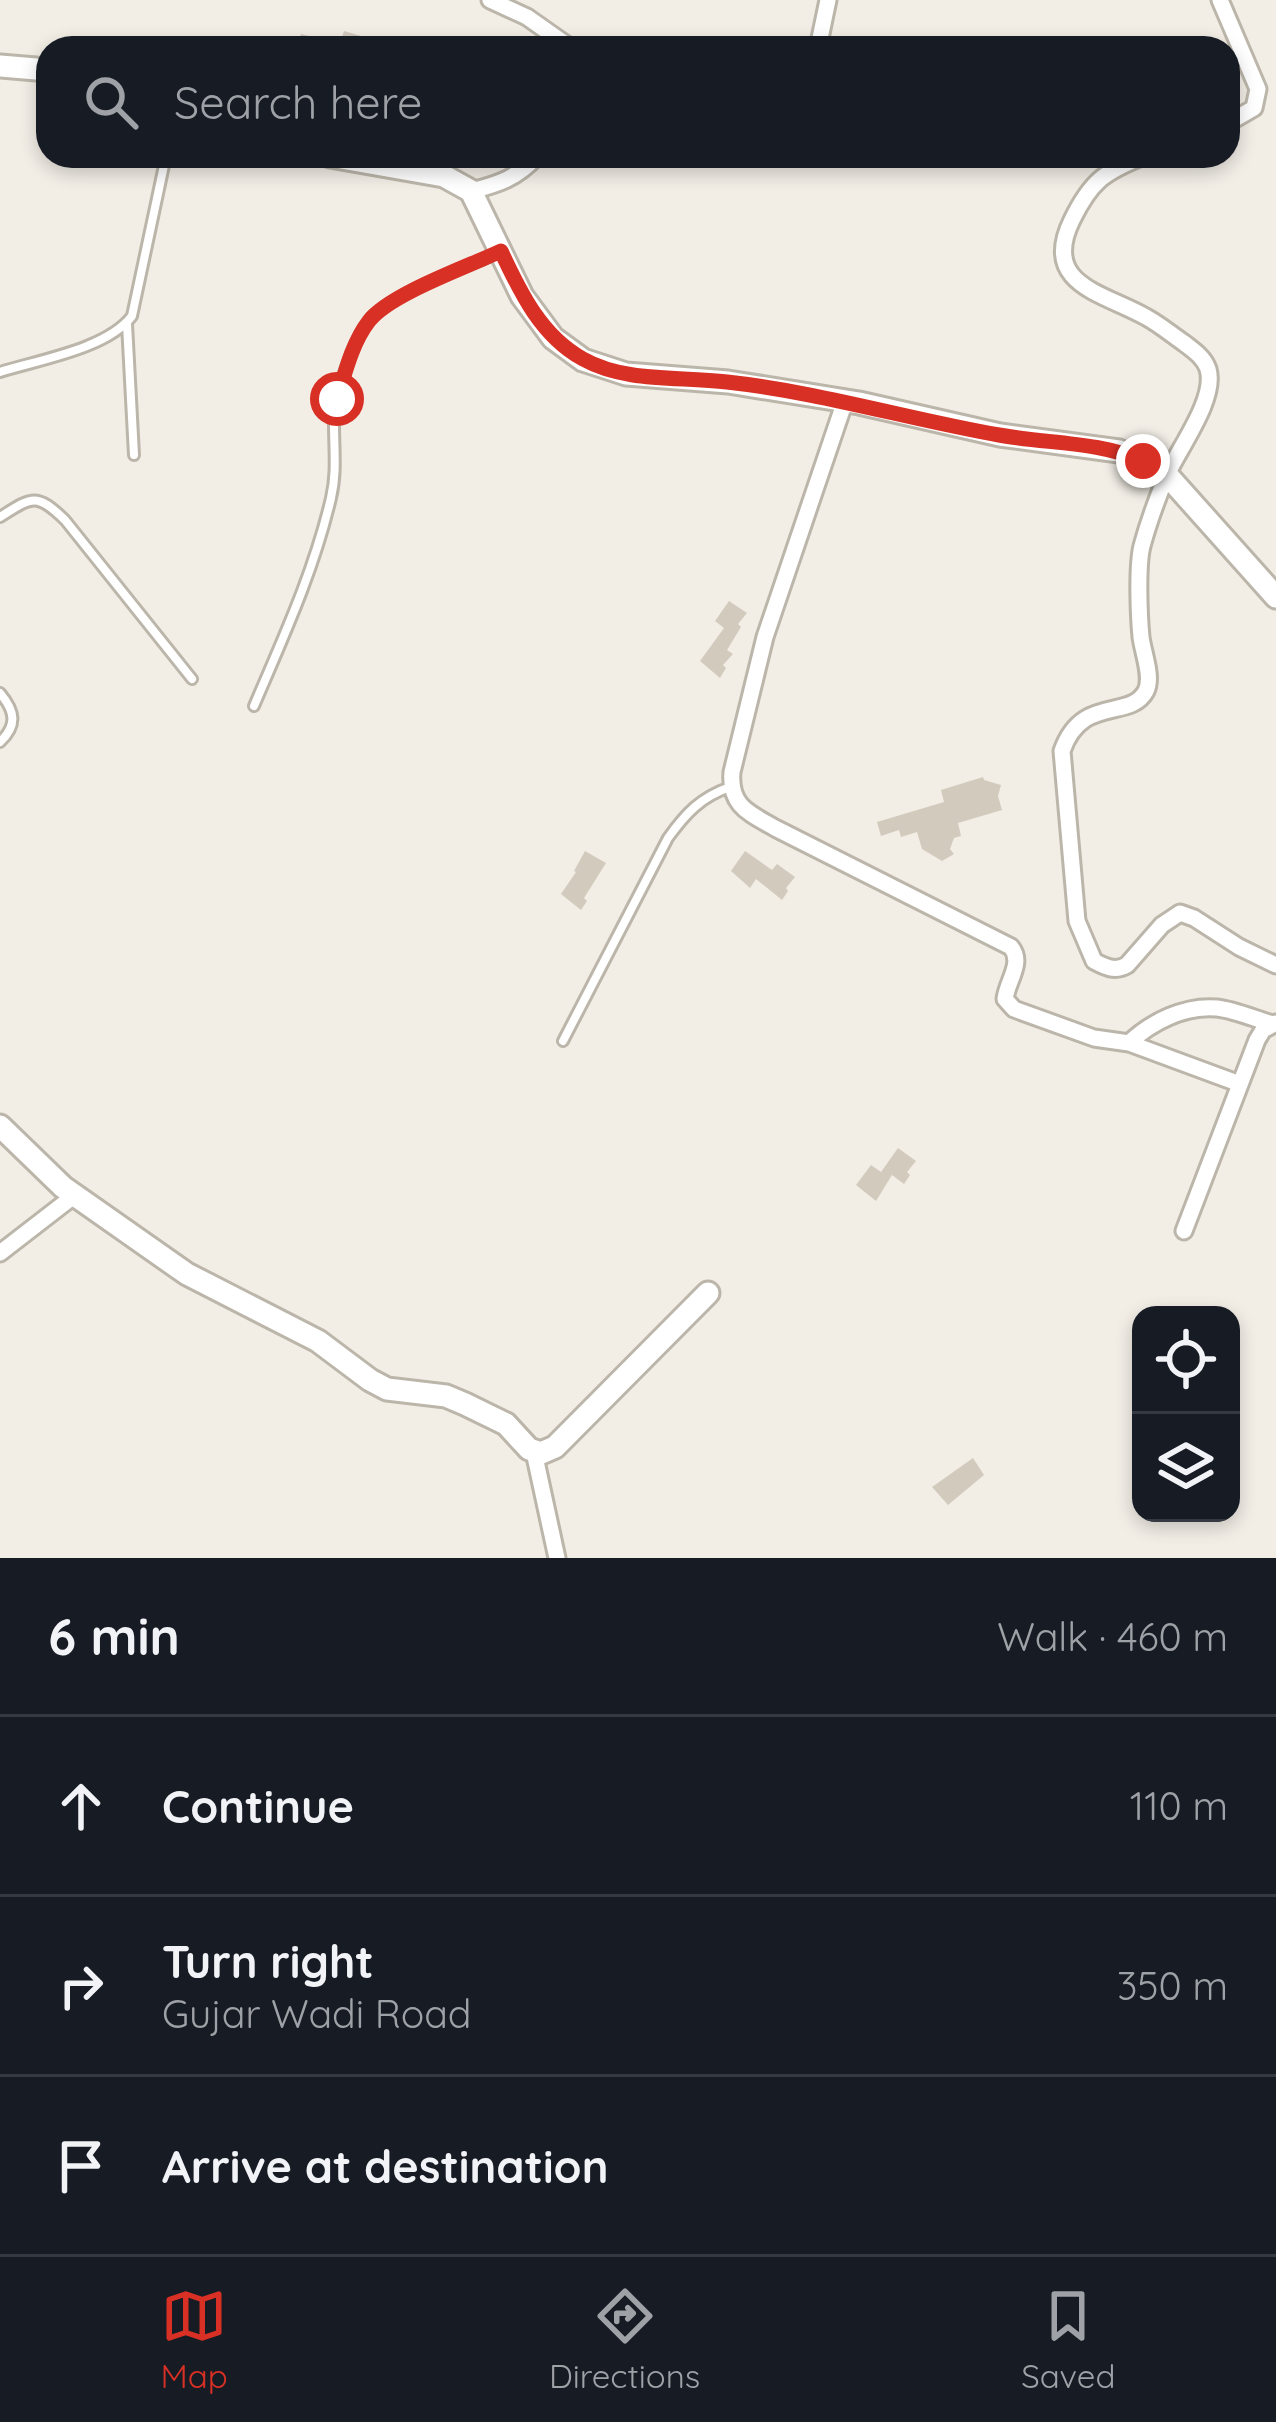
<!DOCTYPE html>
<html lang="en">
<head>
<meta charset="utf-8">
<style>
	:root { --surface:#171b24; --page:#242831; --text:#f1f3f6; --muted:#9ea1a6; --line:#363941; --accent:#d93025 }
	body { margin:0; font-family:Quicksand,sans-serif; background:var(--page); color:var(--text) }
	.controls { position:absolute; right:36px; bottom:36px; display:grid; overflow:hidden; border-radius:24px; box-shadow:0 6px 18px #0003 }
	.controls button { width:108px; height:108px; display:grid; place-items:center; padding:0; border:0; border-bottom:3px solid var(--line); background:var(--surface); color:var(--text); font:60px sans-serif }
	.stop { position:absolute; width:36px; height:36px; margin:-27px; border:9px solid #d93025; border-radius:50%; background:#fff }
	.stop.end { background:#d93025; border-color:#fff; box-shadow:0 3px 12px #0008 }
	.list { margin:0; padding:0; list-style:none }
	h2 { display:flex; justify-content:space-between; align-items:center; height:156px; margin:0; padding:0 48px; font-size:51px }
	h2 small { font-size:39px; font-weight:400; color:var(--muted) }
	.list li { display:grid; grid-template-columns:78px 1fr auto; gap:36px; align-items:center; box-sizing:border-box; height:180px; padding:0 48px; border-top:3px solid var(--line) }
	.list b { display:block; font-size:45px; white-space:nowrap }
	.list p { margin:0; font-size:39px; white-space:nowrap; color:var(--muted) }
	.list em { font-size:39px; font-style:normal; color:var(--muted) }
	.icon { flex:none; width:66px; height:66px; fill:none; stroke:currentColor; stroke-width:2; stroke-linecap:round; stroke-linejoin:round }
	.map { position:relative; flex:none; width:1276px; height:1558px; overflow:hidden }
	.search { position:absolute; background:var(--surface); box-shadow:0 6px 18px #0003; left:36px; right:36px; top:36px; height:132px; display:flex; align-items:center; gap:30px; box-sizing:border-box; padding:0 42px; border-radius:36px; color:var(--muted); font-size:45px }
	.sheet { height:696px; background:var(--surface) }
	nav { display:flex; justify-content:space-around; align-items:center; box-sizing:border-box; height:168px; border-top:3px solid var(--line); background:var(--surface); font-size:33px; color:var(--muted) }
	nav a { display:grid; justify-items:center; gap:6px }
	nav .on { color:var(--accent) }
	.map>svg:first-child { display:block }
	.building { fill:#d2cabd }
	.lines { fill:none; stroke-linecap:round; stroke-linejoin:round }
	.service-casing { stroke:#bcb6aa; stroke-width:14 }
	.minor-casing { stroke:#bcb6aa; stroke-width:21 }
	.tertiary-casing { stroke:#bcb6aa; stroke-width:27 }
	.service { stroke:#fff; stroke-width:8 }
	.minor { stroke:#fff; stroke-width:15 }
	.tertiary { stroke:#fff; stroke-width:21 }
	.route { stroke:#d93025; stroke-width:15 }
</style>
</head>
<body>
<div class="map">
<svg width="1276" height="1558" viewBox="0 0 1276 1558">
	<rect width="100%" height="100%" fill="#f2eee6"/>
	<path class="building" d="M 344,31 L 368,38 L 365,48 L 297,48 L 301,34 L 340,43 Z
		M 729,601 L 747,613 L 738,624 L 741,627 L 727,650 L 733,654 L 723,665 L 726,668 L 720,678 L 700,661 L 724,628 L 715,621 Z
		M 983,777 L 984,780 L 1001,785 L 998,796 L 1002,810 L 958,823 L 961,836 L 954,838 L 950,849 L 954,854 L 942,861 L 922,849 L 917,832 L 901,837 L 899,830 L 881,836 L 877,822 L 944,802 L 941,790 Z
		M 585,851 L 606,863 L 584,898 L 587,901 L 581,910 L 561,894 L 576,872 L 574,871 Z
		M 745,851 L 772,870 L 777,864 L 795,877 L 786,888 L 788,891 L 782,900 L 756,879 L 750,888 L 731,871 Z
		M 898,1148 L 916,1161 L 907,1172 L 910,1175 L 904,1184 L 892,1175 L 876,1201 L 856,1185 L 871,1165 L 881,1172 Z
		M 973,1458 L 984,1475 L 948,1505 L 932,1487 Z"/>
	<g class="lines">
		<g class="service-casing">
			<path id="service" d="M 127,324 L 134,455
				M 0,372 C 38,360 107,349 132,316 L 166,156
				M 0,517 C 32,497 36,492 65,520 L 192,679
				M 0,693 C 15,711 18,725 0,742
				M 254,706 C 283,638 314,571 331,498 C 337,473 334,450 334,424 C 334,396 352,342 369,320 C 391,294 466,267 500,252
				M 563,1041 L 668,838 C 686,813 701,797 730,787"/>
		</g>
		<g class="minor-casing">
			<path id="minor" d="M 490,0 L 527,17 L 571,48
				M 1220,0 L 1258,89 L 1254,108 L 1228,123
				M 818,48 L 828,0
				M 1144,156 C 1104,172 1091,181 1072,220 C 1040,285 1104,293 1146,317 C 1159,324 1171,334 1184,343 C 1193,350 1204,357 1208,369 C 1217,399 1178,449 1166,477 C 1157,499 1148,524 1142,546 C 1137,566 1139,616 1141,637 C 1143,653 1153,677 1146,691 C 1130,721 1082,694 1062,751 L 1077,921 L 1094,961 C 1105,967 1115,972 1127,965 L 1162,925 L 1180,913 L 1194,918 L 1239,947 L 1276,965
				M 471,191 C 499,184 517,178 537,156
				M 845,401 L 765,637 L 732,772 C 729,806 749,813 775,828 L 1011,947 C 1024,963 1007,981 1005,999 L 1014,1009 L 1094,1038 L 1129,1043 L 1240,1084
				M 1129,1043 C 1151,1022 1185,1005 1217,1008 C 1235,1010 1255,1019 1273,1024
				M 1184,1231 L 1257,1040 L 1263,1030 L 1276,1023
				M 0,1253 L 75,1195
				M 534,1452 L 557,1558"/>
		</g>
		<g class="tertiary-casing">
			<path id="tertiary" d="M 0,66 L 48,70
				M 330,156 L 444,176 L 471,191 L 522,296 L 553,338 L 583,360 L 626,374 L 728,382 L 859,403 L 1000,435 L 1119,451 L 1167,475 L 1276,597
				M 0,1126 L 63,1187 L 187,1274 L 318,1341 L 370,1380 L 387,1389 L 446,1396 L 465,1404 L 506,1424 L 529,1449 L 541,1453 L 555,1447 L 708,1293"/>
		</g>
		<use href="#service" class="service"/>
		<use href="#minor" class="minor"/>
		<use href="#tertiary" class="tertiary"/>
	</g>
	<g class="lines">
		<path class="route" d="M 337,399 C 345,373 352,343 369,321 C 390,294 467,267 501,251 C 520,292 541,336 583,359 C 626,383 680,376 727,382 C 819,392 908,419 999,435 C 1048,444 1097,441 1143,461"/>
	</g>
</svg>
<div class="controls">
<button><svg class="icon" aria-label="locate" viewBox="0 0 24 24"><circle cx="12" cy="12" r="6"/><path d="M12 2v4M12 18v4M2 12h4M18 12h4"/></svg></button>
<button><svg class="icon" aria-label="layers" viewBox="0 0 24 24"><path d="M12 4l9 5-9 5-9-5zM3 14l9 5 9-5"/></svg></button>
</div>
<div class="stop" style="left:337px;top:399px"></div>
<div class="stop end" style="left:1143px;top:461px"></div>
<div class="search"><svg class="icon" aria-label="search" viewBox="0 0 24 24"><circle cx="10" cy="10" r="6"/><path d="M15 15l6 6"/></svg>Search here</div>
</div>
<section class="sheet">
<h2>6 min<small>Walk · 460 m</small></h2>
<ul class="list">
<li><svg class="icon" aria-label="ahead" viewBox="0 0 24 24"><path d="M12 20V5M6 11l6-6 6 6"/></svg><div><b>Continue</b></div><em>110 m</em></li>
<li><svg class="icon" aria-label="right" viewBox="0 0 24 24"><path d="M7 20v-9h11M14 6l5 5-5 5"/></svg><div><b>Turn right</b><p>Gujar Wadi Road</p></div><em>350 m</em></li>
<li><svg class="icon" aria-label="arrive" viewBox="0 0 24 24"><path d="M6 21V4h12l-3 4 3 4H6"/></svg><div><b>Arrive at destination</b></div></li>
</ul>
</section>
<nav>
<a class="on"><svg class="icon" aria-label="map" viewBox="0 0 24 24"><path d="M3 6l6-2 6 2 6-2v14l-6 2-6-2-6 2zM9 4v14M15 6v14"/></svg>Map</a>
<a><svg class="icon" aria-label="directions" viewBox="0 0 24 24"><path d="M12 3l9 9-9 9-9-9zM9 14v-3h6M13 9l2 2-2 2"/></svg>Directions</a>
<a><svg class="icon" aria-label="saved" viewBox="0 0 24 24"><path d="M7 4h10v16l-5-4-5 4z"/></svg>Saved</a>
</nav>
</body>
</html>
